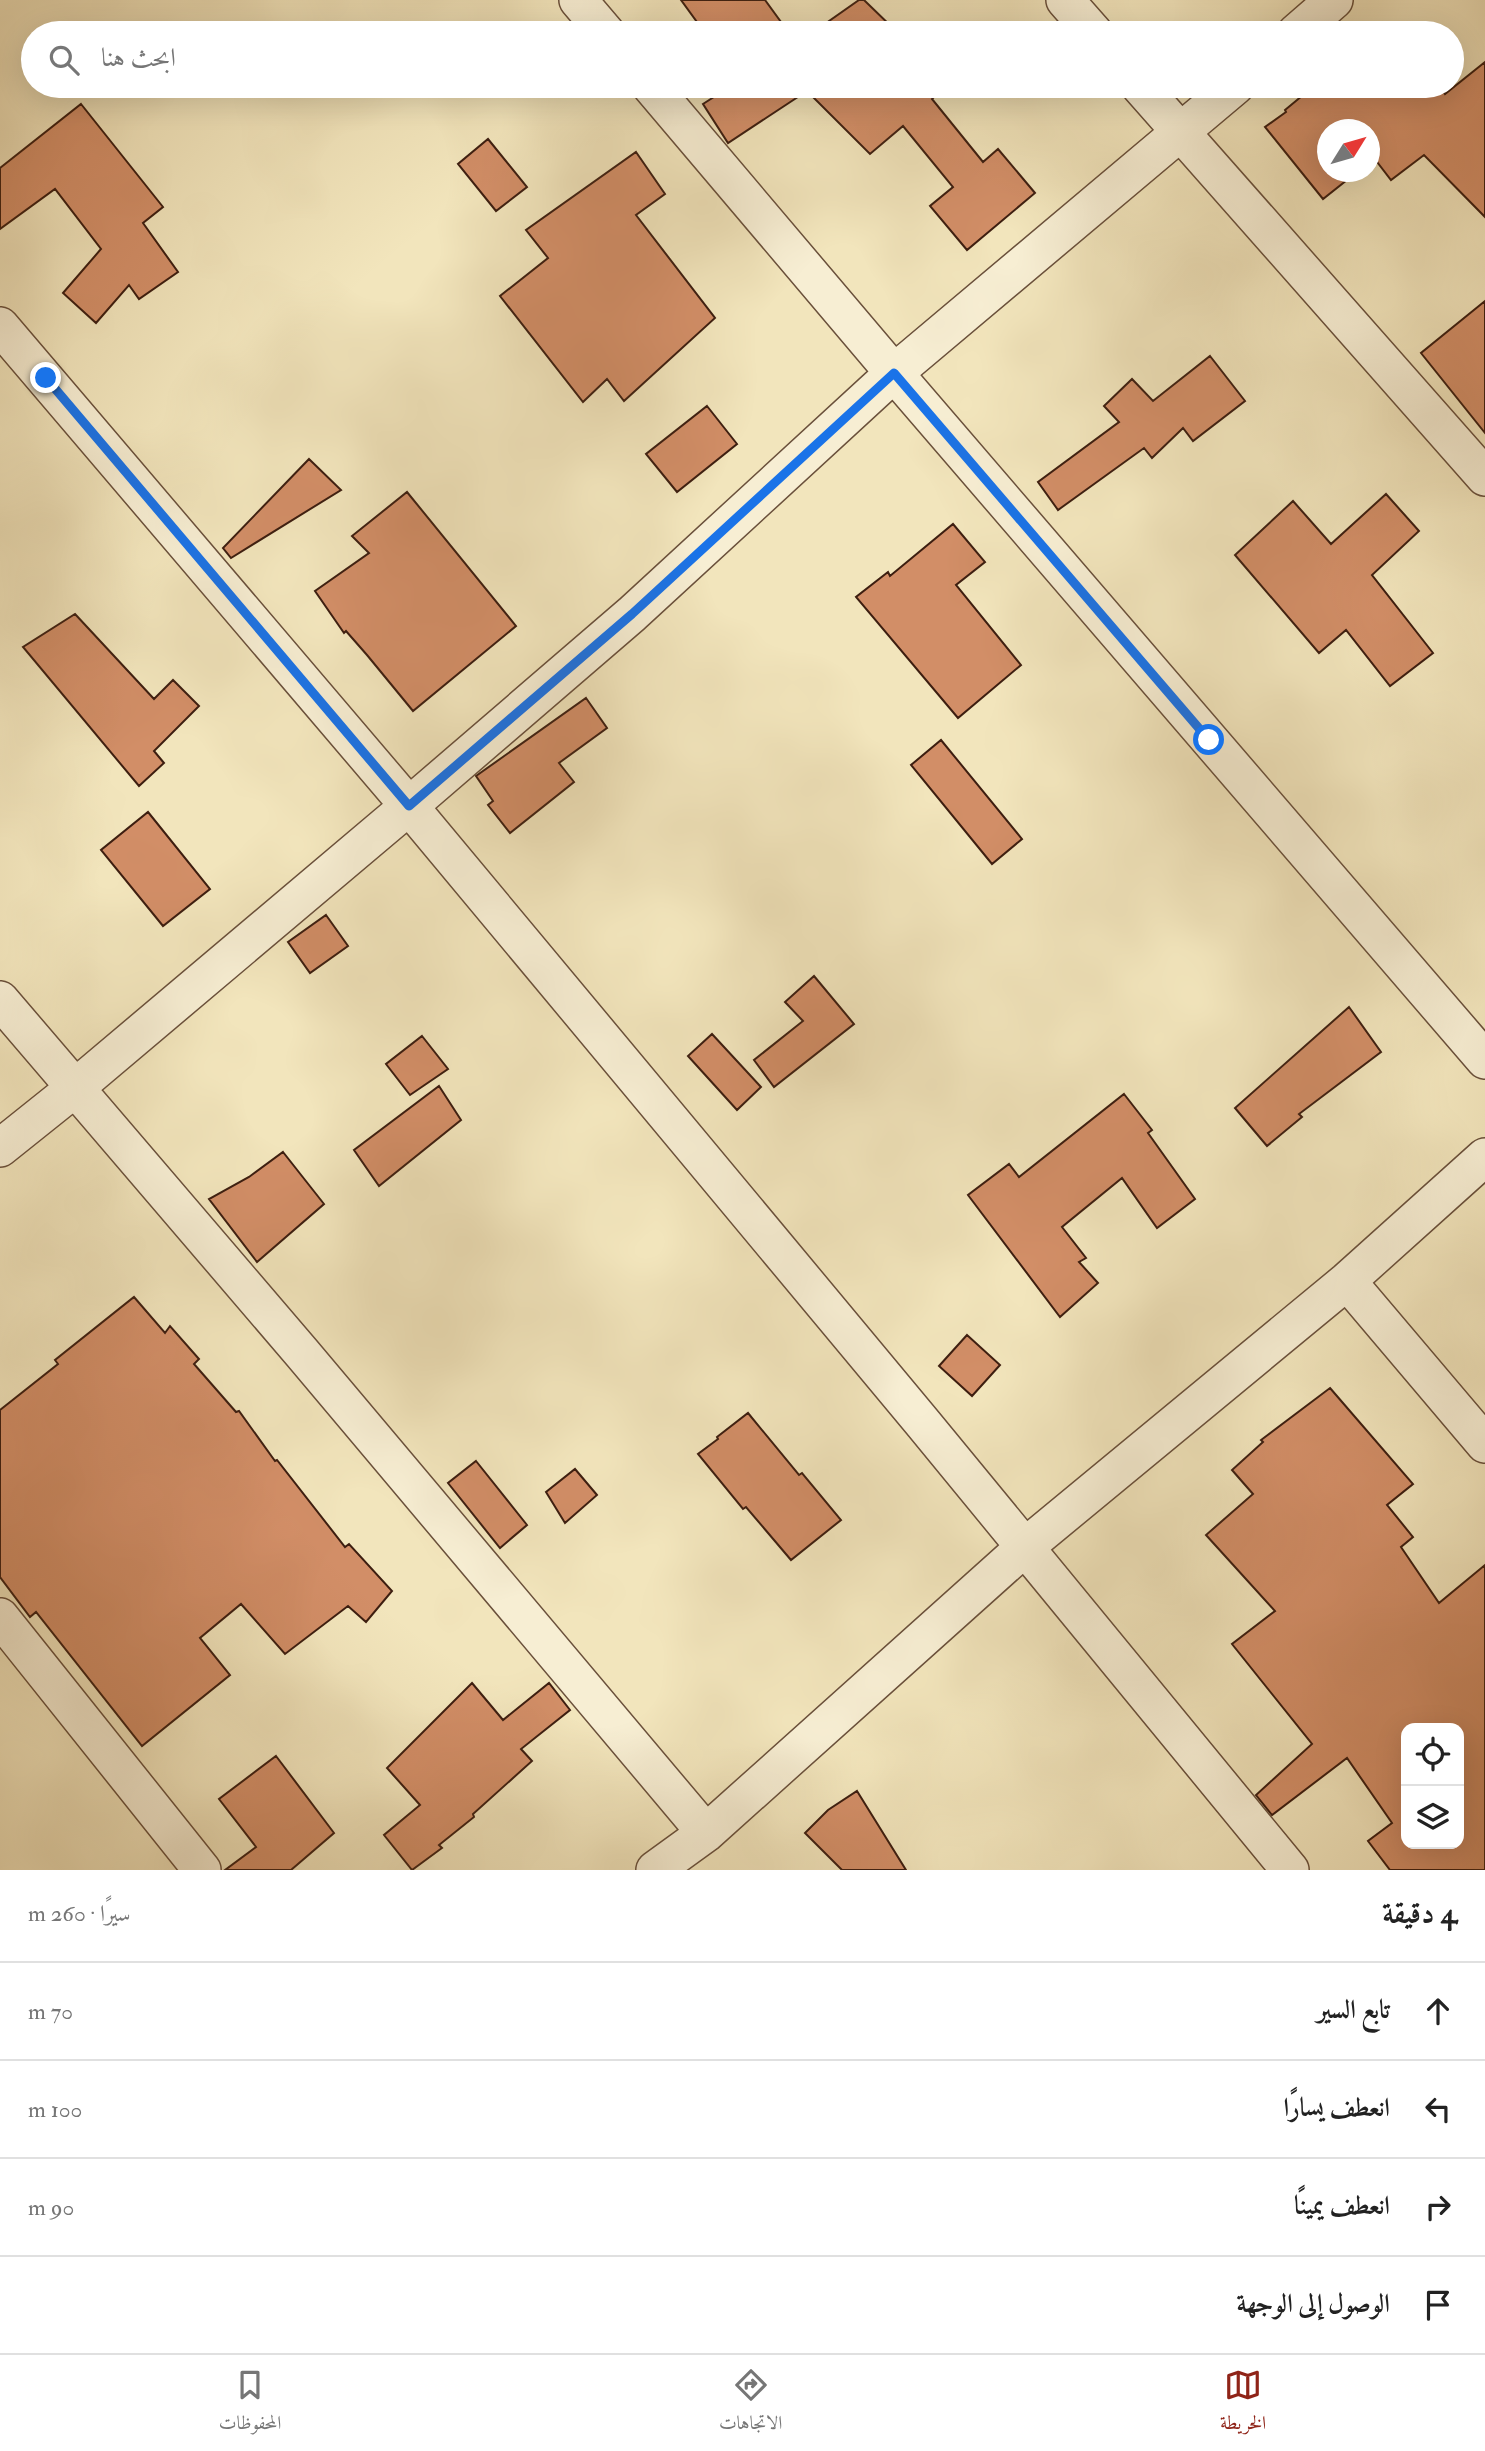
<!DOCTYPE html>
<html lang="ar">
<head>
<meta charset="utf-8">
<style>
	:root { --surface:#fff; --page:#f2f2f2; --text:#222; --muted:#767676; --line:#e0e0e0; --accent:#8f2418 }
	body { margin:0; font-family:"IM FELL Double Pica",Amiri,serif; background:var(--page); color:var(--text); direction:rtl }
	.controls { position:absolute; right:21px; bottom:21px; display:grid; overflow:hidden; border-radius:14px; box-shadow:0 7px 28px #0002 }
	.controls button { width:63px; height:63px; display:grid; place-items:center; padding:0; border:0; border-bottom:2px solid var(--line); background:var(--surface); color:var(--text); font:35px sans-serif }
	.compass { position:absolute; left:1317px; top:119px; width:63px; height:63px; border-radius:50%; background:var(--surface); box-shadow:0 7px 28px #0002; rotate:53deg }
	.stop { position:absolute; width:21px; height:21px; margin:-16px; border:5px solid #1a73e8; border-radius:50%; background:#fff }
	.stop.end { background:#1a73e8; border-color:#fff; box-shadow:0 2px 7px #0008 }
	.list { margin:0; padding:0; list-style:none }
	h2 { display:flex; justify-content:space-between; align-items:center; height:91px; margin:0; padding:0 28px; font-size:30px }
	h2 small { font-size:23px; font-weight:400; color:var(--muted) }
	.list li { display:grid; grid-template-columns:46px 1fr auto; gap:21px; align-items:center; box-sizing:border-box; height:98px; padding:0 28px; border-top:2px solid var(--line) }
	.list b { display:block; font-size:26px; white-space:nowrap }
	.list em { font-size:23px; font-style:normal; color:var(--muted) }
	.icon { flex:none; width:38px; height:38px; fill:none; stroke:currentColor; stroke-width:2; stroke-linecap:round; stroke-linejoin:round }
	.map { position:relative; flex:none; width:1485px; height:1870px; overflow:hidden; direction:ltr }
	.search { position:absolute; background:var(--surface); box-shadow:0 7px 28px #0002; left:21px; right:21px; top:21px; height:77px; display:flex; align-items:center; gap:18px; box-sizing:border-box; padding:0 24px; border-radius:38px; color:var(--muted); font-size:26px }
	.sheet { height:483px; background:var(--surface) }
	nav { display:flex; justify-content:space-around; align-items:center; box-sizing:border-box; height:98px; border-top:2px solid var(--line); background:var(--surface); font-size:19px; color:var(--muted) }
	nav a { display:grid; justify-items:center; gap:4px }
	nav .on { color:var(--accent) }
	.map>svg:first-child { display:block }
	.building { fill:#d28e67; stroke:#3d1e10; stroke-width:2; fill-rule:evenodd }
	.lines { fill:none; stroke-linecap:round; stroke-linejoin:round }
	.street-casing { stroke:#6a503b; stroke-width:40 }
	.street { stroke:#f7eed3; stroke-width:37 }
	.route { stroke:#1a73e8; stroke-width:9 }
</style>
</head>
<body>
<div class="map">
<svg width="1485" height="1870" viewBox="0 0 1485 1870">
	<rect width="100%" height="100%" fill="#f2e5bc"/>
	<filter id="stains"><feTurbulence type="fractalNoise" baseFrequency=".00286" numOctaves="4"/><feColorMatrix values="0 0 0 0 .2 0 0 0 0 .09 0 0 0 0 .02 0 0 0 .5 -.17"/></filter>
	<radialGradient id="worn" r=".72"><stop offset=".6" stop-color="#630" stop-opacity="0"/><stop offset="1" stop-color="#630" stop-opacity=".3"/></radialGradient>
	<path class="building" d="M 681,0 L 765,0 L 789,33 L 705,33 Z
		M 859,0 L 864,0 L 898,33 L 812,33 Z
		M 1485,62 L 1485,217 L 1424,155 L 1391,180 L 1374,158 L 1369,161 L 1369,130 L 1327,130 L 1327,172 L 1357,172 L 1323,199 L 1265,127 L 1286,112 L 1285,110 L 1314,86 L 1439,86 L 1445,94 Z
		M 731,86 L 945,86 L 932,99 L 983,162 L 998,149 L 1035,193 L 967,250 L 930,206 L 953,187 L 903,126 L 870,154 L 807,91 L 728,143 L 703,104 Z
		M 81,104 L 163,207 L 143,223 L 178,272 L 139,299 L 129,285 L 96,323 L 63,293 L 101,249 L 55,189 L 0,229 L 0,168 Z
		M 488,139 L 527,187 L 496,211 L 458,164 Z
		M 636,152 L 665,194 L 636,215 L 715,318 L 624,401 L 607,379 L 583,402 L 500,296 L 548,258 L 526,230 Z
		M 1485,301 L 1485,433 L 1421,353 Z
		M 1210,356 L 1245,401 L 1193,441 L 1183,428 L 1152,458 L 1144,448 L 1058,510 L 1038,482 L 1119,422 L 1104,406 L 1132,379 L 1153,401 Z
		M 707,406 L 737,444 L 677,492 L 646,454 Z
		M 309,459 L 341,490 L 231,558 L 223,548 Z
		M 407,492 L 516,626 L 413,711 L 367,655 L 346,631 L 344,633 L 315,591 L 369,553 L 352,536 Z
		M 1386,494 L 1419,531 L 1372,575 L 1433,653 L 1390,686 L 1346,630 L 1319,653 L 1235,555 L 1293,501 L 1331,544 Z
		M 953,524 L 985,562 L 956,585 L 1021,665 L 958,718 L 856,597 L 888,572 L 890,576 Z
		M 75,614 L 154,699 L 173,680 L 199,706 L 154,751 L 164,763 L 139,786 L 23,647 Z
		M 586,698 L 607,728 L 559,763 L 574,782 L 510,833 L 488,805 L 493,801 L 476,776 Z
		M 941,740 L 1022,839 L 992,864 L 911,765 Z
		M 148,812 L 210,889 L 163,926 L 101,850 Z
		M 326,915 L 348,946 L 310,973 L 288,942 Z
		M 814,976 L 854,1024 L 774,1087 L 754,1060 L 803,1021 L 785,1002 Z
		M 1349,1007 L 1381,1052 L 1299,1114 L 1302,1117 L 1267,1146 L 1235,1108 Z
		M 712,1034 L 761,1087 L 737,1110 L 688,1056 Z
		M 422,1036 L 448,1069 L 410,1095 L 386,1064 Z
		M 439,1086 L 461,1120 L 379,1186 L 354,1150 Z
		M 1124,1094 L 1152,1130 L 1148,1133 L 1195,1199 L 1157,1228 L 1122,1178 L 1062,1227 L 1086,1258 L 1079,1262 L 1098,1283 L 1060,1317 L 968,1195 L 1009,1164 L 1019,1177 Z
		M 283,1152 L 324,1204 L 257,1262 L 209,1199 L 249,1177 Z
		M 134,1297 L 165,1333 L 170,1326 L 199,1359 L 194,1364 L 236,1412 L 239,1411 L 275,1461 L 277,1460 L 345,1547 L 349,1544 L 392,1591 L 366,1622 L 348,1606 L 285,1654 L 241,1604 L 200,1638 L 230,1675 L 142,1746 L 36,1612 L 30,1617 L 0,1577 L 0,1410 L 58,1364 L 55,1360 Z
		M 967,1335 L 1000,1365 L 972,1396 L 939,1366 Z
		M 1330,1388 L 1413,1484 L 1387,1505 L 1413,1537 L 1401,1547 L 1439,1603 L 1485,1565 L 1485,1870 L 1390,1870 L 1368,1841 L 1392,1823 L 1347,1758 L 1272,1815 L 1256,1795 L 1312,1744 L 1232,1644 L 1275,1611 L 1206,1535 L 1253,1494 L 1232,1470 L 1263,1442 L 1261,1440 ZM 1406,1728 L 1459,1728 L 1459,1844 L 1406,1844 Z
		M 748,1413 L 799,1475 L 802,1473 L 841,1520 L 791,1560 L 746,1507 L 743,1509 L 698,1454 L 718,1439 L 717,1437 Z
		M 476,1461 L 527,1525 L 500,1548 L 448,1483 Z
		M 575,1469 L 597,1495 L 565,1523 L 546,1492 Z
		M 472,1683 L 503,1720 L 549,1683 L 570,1710 L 521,1749 L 532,1761 L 473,1814 L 474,1817 L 439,1845 L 442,1848 L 412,1870 L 384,1835 L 420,1805 L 387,1768 Z
		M 276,1756 L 334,1833 L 291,1870 L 225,1870 L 256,1847 L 219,1799 Z
		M 857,1791 L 906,1870 L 842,1870 L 805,1833 L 828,1810 Z"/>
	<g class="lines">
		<g class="street-casing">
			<path id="street" d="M 578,0 L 606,33
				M 1065,0 L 1094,33
				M 1296,33 L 1334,0
				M 651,86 L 894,373 L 1485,1060
				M 1140,86 L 1485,477
				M 0,326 L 409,806 L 922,1422 L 1290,1870
				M 0,1000 L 302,1353 L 706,1833
				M 0,1148 L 75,1088 L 409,806 L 632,614 L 894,373 L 1235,86
				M 1347,1281 L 1485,1444
				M 0,1617 L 202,1870
				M 655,1870 L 706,1833 L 1025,1547 L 1347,1281 L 1485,1157"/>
		</g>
		<use href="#street" class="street"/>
	</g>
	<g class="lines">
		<path class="route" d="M 46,378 L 409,806 L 632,614 L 894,373 L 1209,740"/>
	</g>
	<rect width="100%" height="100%" filter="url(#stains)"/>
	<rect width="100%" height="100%" fill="url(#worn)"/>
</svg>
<div class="controls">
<button><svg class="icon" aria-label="locate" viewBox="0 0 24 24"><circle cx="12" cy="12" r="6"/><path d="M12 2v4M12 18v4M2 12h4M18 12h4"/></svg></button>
<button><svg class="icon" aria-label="layers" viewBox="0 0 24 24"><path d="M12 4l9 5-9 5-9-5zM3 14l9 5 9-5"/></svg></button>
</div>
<svg class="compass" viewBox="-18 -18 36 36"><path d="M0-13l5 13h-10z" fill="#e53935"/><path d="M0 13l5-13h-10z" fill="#767676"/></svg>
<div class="stop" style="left:1209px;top:740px"></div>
<div class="stop end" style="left:46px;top:378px"></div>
<div class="search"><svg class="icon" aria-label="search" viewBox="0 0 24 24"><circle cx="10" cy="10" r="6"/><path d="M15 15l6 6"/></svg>ابحث هنا</div>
</div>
<section class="sheet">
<h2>4 دقيقة<small>سيرًا · 260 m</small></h2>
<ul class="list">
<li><svg class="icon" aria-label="ahead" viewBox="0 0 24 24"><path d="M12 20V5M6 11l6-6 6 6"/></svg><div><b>تابع السير</b></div><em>70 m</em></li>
<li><svg class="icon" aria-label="left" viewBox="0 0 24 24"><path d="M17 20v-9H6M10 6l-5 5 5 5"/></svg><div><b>انعطف يسارًا</b></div><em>100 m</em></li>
<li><svg class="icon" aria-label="right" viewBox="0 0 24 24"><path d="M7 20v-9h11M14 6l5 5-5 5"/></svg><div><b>انعطف يمينًا</b></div><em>90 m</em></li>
<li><svg class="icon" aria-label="arrive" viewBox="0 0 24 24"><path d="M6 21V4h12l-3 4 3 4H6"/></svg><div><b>الوصول إلى الوجهة</b></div></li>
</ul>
</section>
<nav>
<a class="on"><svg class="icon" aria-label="map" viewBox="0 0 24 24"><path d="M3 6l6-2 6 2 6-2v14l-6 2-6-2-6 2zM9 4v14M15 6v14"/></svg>الخريطة</a>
<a><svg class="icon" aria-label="directions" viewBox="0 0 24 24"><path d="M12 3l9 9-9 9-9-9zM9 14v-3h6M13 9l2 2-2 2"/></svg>الاتجاهات</a>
<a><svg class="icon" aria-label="saved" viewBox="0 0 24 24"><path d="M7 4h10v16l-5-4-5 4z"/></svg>المحفوظات</a>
</nav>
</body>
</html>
